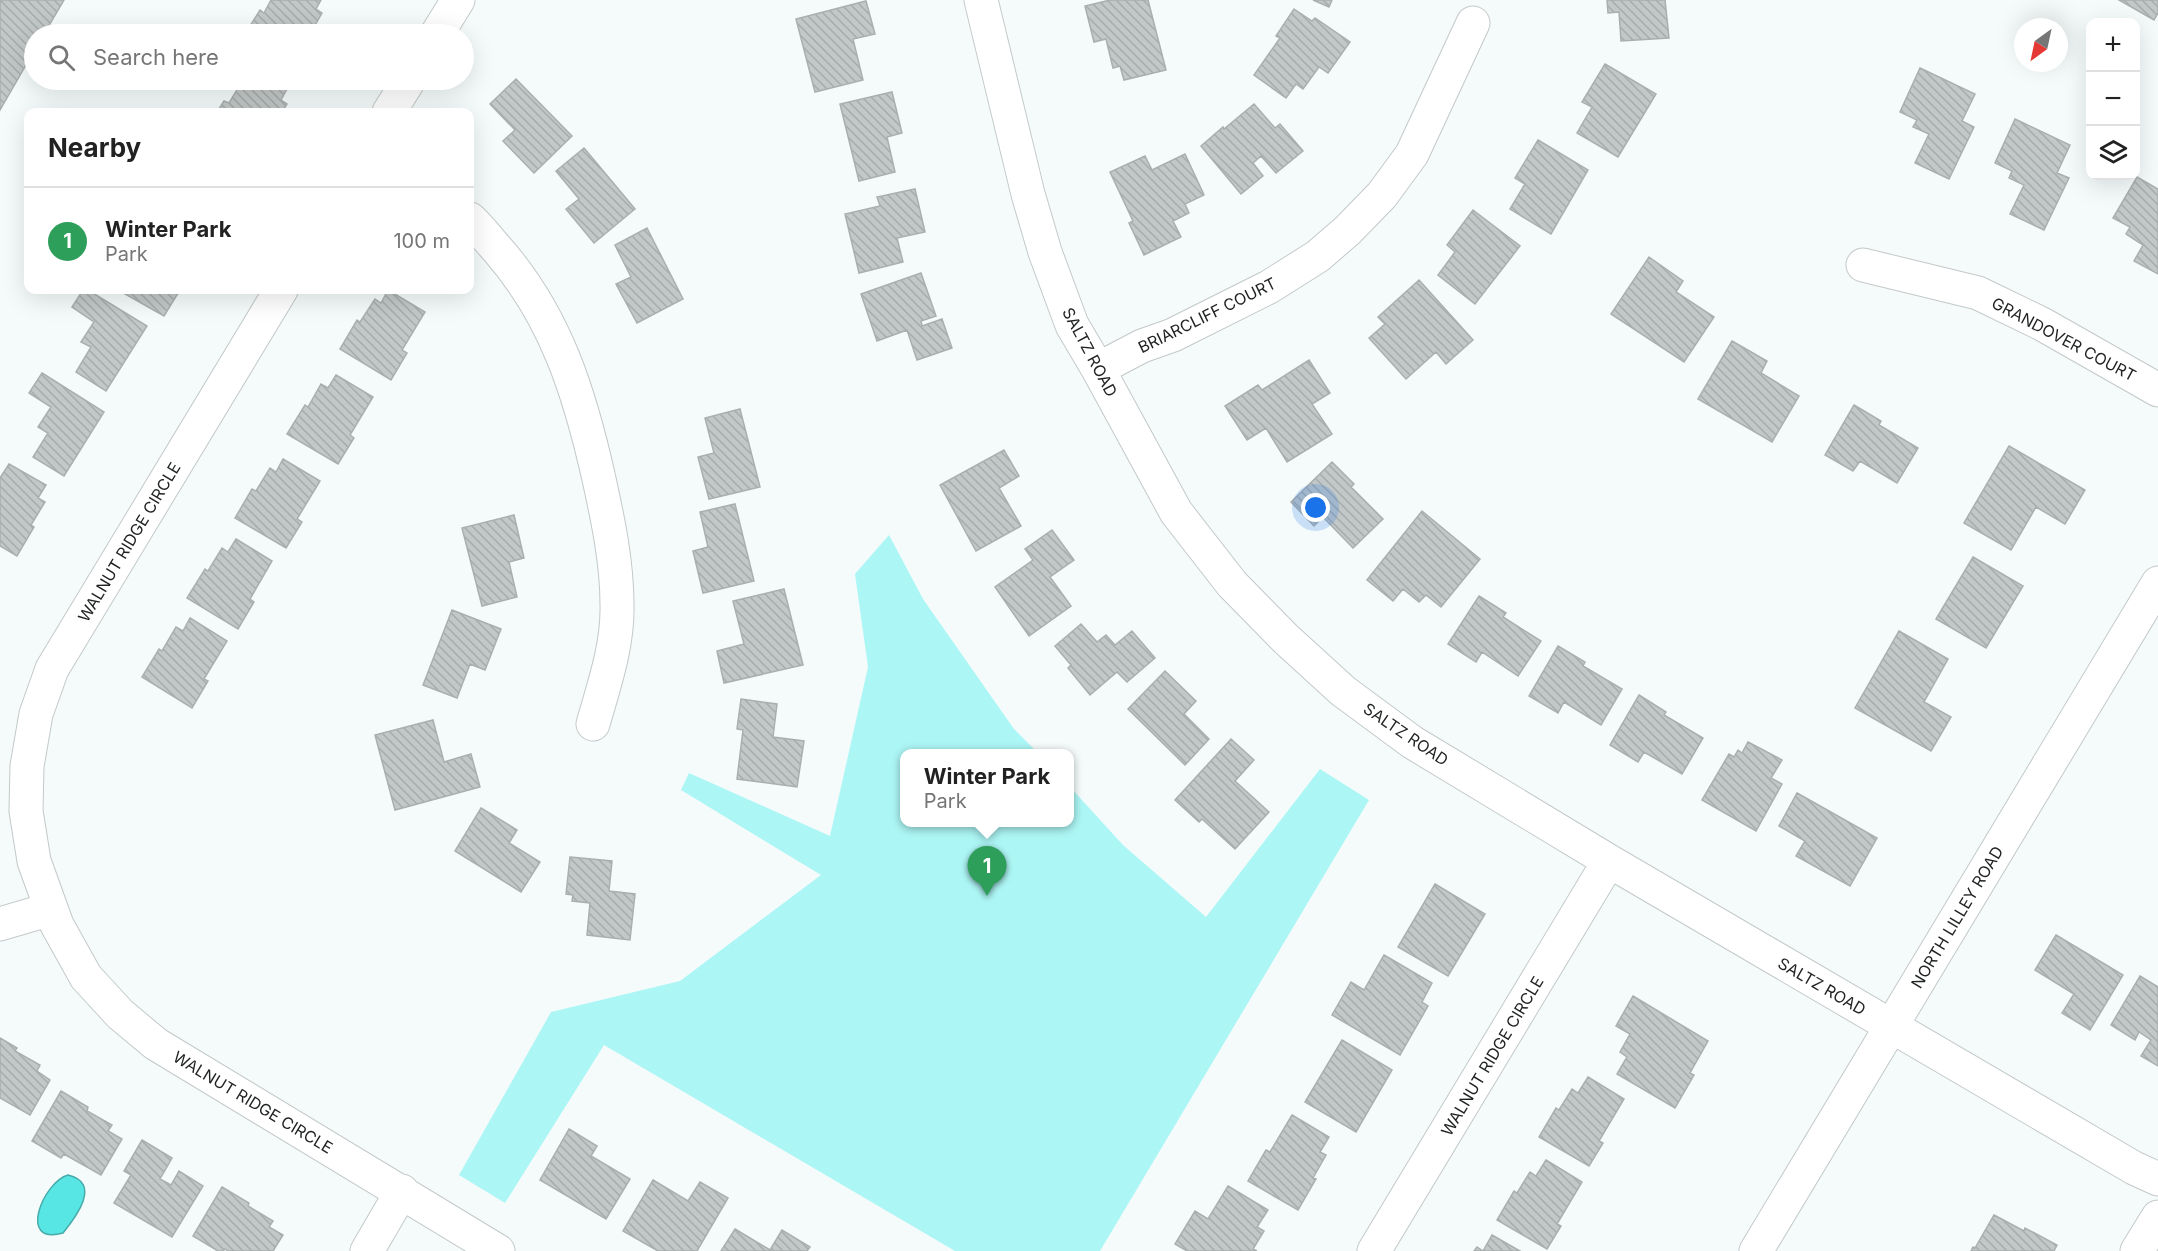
<!DOCTYPE html>
<html lang="en">
<head>
<meta charset="utf-8">
<style>
	:root { --surface:#fff; --page:#f6f6f6; --text:#222; --muted:#767676; --line:#e0e0e0; --accent:#7c3aed }
	body { margin:0; font-family:Inter,sans-serif; background:var(--page); color:var(--text) }
	.controls { position:absolute; right:18px; top:18px; display:grid; overflow:hidden; border-radius:12px; box-shadow:0 6px 24px #0002 }
	.controls button { width:54px; height:54px; display:grid; place-items:center; padding:0; border:0; border-bottom:2px solid var(--line); background:var(--surface); color:var(--text); font:30px sans-serif }
	.compass { position:absolute; left:2014px; top:18px; width:54px; height:54px; border-radius:50%; background:var(--surface); box-shadow:0 6px 24px #0002; rotate:213deg }
	.you { position:absolute; left:1316px; top:508px; width:21px; height:21px; margin:-15px; border:4px solid #fff; border-radius:50%; background:#1a73e8; box-shadow:0 0 0 9px #1a73e833 }
	.badge { display:grid; place-items:center; width:39px; height:39px; border-radius:50%; background:var(--accent); color:#fff; font-size:20px; font-weight:700 }
	.pin { position:absolute; translate:-50% -50px; filter:drop-shadow(0 2px 3px #0008) }
	.pin::after { content:''; position:absolute; top:32px; width:21px; height:18px; background:inherit; clip-path:polygon(0 0,100% 0,50% 100%) }
	.popup { position:absolute; left:900px; top:749px; width:174px; height:78px; box-sizing:border-box; display:grid; place-content:center; border-radius:12px; background:var(--surface); filter:drop-shadow(0 2px 4px #0005); font-size:20px; white-space:nowrap; color:var(--muted) }
	.popup b { font-size:22px; color:var(--text) }
	.popup::after { content:''; position:absolute; left:50%; top:100%; margin-left:-12px; border:12px solid transparent; border-top-color:var(--surface) }
	.list { margin:0; padding:0; list-style:none }
	h2 { display:flex; justify-content:space-between; align-items:center; height:78px; margin:0; padding:0 24px; font-size:26px }
	h2 small { font-size:20px; font-weight:400; color:var(--muted) }
	.list li { display:grid; grid-template-columns:39px 1fr auto; gap:18px; align-items:center; box-sizing:border-box; height:108px; padding:0 24px; border-top:2px solid var(--line) }
	.list b { display:block; font-size:22px; white-space:nowrap }
	.list p { margin:0; font-size:20px; white-space:nowrap; color:var(--muted) }
	.list em { font-size:20px; font-style:normal; color:var(--muted) }
	.icon { flex:none; width:33px; height:33px; fill:none; stroke:currentColor; stroke-width:2; stroke-linecap:round; stroke-linejoin:round }
	.map { position:relative; flex:none; width:2158px; height:1251px; overflow:hidden }
	.search { position:absolute; background:var(--surface); box-shadow:0 6px 24px #0002; left:24px; top:24px; width:450px; height:66px; display:flex; align-items:center; gap:15px; box-sizing:border-box; padding:0 21px; border-radius:33px; color:var(--muted); font-size:22px }
	.panel { position:absolute; background:var(--surface); box-shadow:0 6px 24px #0002; left:24px; top:108px; width:450px; height:186px; border-radius:12px }
	.map>svg:first-child { display:block }
	.park { fill:#acf6f5 }
	.water { fill:#58e6e5; stroke:#47abaa; stroke-width:1.5 }
	.building { fill:url(#building-back-hatch); stroke:#a9afaf; stroke-width:1.5 }
	.lines { fill:none; stroke-linecap:round; stroke-linejoin:round }
	.minor-casing { stroke:#c3c9c9; stroke-width:35 }
	.minor { stroke:#fff; stroke-width:33 }
	.labels { text-anchor:middle; stroke-width:6; stroke-linejoin:round; paint-order:stroke }
	.street-label { font-size:16px; fill:#1f2221; stroke:#fff }
</style>
</head>
<body>
<div class="map">
<svg width="2158" height="1251" viewBox="0 0 2158 1251">
	<defs>
		<pattern id="building-back-hatch" width="6" height="6" patternUnits="userSpaceOnUse" patternTransform="scale(1.5)"><rect width="6" height="6" fill="#c2c8c7"/><path d="M-1 5l2 2M0 0l6 6M5-1l2 2" fill="none" stroke="#a6acab"/></pattern>
	</defs>
	<rect width="100%" height="100%" fill="#f5fbfb"/>
	<path class="park" d="M 889,535 L 923,599 L 1014,729 L 1038,753 L 904,754 L 904,822 L 1070,822 L 1070,787 L 1123,845 L 1206,917 L 1320,769 L 1369,800 L 1100,1251 L 955,1251 L 604,1045 L 505,1203 L 459,1175 L 551,1012 L 680,981 L 821,875 L 681,790 L 689,773 L 830,836 L 868,667 L 855,574 Z"/>
	<path class="water" d="M 68,1175 C 102,1183 76,1217 63,1233 C 17,1246 43,1182 68,1175 Z"/>
	<path class="building" d="M 0,0 L 64,0 L 44,34 L 34,34 L 34,51 L 0,110 Z
		M 271,0 L 321,0 L 316,9 L 322,13 L 310,34 L 245,34 L 260,10 L 264,13 Z
		M 1110,0 L 1148,0 L 1166,70 L 1124,80 L 1120,66 L 1113,68 L 1106,39 L 1094,42 L 1085,6 Z
		M 1313,0 L 1332,0 L 1329,7 Z
		M 1607,0 L 1665,0 L 1669,38 L 1621,41 L 1619,12 L 1608,13 Z
		M 2119,0 L 2158,0 L 2158,13 L 2154,20 Z
		M 866,1 L 875,34 L 853,39 L 863,80 L 815,92 L 796,19 Z
		M 1294,9 L 1312,21 L 1315,18 L 1350,42 L 1328,73 L 1319,67 L 1303,89 L 1296,84 L 1286,98 L 1254,75 L 1280,38 L 1276,36 Z
		M 1605,64 L 1656,94 L 1618,157 L 1577,133 L 1592,107 L 1582,102 Z
		M 1920,68 L 1975,94 L 1962,121 L 1974,127 L 1949,179 L 1915,163 L 1929,134 L 1913,127 L 1917,120 L 1900,112 Z
		M 516,79 L 572,136 L 534,173 L 503,141 L 515,130 L 490,104 Z
		M 243,80 L 275,80 L 288,87 L 281,100 L 287,104 L 282,112 L 217,112 L 224,101 L 229,103 Z
		M 892,92 L 902,133 L 887,137 L 895,172 L 859,181 L 840,104 Z
		M 1254,104 L 1275,128 L 1280,124 L 1303,151 L 1276,173 L 1261,156 L 1253,163 L 1263,176 L 1241,194 L 1201,146 L 1223,127 L 1224,129 Z
		M 2015,119 L 2070,145 L 2057,173 L 2069,178 L 2044,230 L 2010,214 L 2024,185 L 2009,178 L 2012,171 L 1995,163 Z
		M 1538,140 L 1588,170 L 1551,234 L 1510,209 L 1525,184 L 1515,178 Z
		M 584,148 L 635,209 L 594,243 L 566,209 L 579,199 L 556,171 Z
		M 1185,154 L 1204,195 L 1185,204 L 1189,213 L 1173,221 L 1181,237 L 1144,255 L 1129,223 L 1133,221 L 1110,172 L 1145,156 L 1152,170 Z
		M 2137,177 L 2158,189 L 2158,274 L 2134,261 L 2143,245 L 2126,234 L 2130,227 L 2113,218 Z
		M 915,189 L 925,232 L 897,238 L 903,262 L 859,273 L 845,214 L 880,206 L 877,197 Z
		M 1473,210 L 1520,246 L 1475,304 L 1438,275 L 1455,252 L 1447,245 Z
		M 647,228 L 683,299 L 637,323 L 616,284 L 631,277 L 615,245 Z
		M 1649,257 L 1683,281 L 1676,292 L 1714,317 L 1684,362 L 1611,314 Z
		M 921,273 L 936,316 L 921,321 L 922,326 L 942,319 L 952,348 L 917,360 L 907,330 L 877,341 L 861,294 Z
		M 1419,280 L 1473,340 L 1446,364 L 1436,352 L 1406,379 L 1369,338 L 1385,324 L 1378,317 Z
		M 83,290 L 88,290 L 147,326 L 106,391 L 76,372 L 91,347 L 81,342 L 94,322 L 72,307 Z
		M 118,290 L 180,290 L 164,316 Z
		M 388,290 L 425,312 L 402,350 L 407,353 L 391,380 L 340,349 L 357,320 L 360,322 L 375,299 L 381,303 Z
		M 1732,341 L 1767,361 L 1761,373 L 1799,396 L 1772,442 L 1698,399 Z
		M 1309,360 L 1330,393 L 1312,404 L 1332,434 L 1287,462 L 1266,428 L 1247,440 L 1225,406 L 1258,385 L 1262,390 Z
		M 42,373 L 104,412 L 64,476 L 33,457 L 48,433 L 38,427 L 51,407 L 29,393 Z
		M 336,375 L 373,397 L 350,435 L 354,438 L 338,464 L 287,434 L 305,405 L 308,407 L 321,384 L 328,388 Z
		M 1854,405 L 1881,421 L 1879,425 L 1918,448 L 1897,483 L 1860,461 L 1853,471 L 1825,455 Z
		M 740,409 L 760,487 L 709,499 L 698,457 L 714,453 L 705,418 Z
		M 2009,446 L 2085,490 L 2065,524 L 2036,507 L 2011,550 L 1964,523 Z
		M 1004,450 L 1019,476 L 999,488 L 1021,526 L 976,551 L 940,485 Z
		M 283,459 L 320,481 L 297,519 L 302,522 L 286,548 L 235,518 L 252,489 L 256,491 L 270,468 L 276,472 Z
		M 1332,462 L 1354,484 L 1351,487 L 1383,519 L 1353,548 L 1323,517 L 1314,526 L 1291,502 Z
		M 9,464 L 46,485 L 38,498 L 45,502 L 31,525 L 34,527 L 17,556 L 0,546 L 0,478 Z
		M 735,504 L 754,581 L 703,593 L 693,551 L 708,547 L 700,512 Z
		M 1422,511 L 1480,559 L 1441,607 L 1426,595 L 1419,602 L 1403,589 L 1393,601 L 1367,580 Z
		M 514,515 L 524,558 L 509,562 L 517,597 L 482,606 L 462,528 Z
		M 1052,530 L 1074,560 L 1050,577 L 1071,606 L 1029,636 L 995,587 L 1033,560 L 1025,549 Z
		M 236,539 L 272,561 L 250,599 L 254,602 L 238,629 L 187,598 L 205,569 L 208,571 L 222,548 L 228,552 Z
		M 1973,557 L 2023,586 L 1986,648 L 1936,619 Z
		M 784,589 L 803,665 L 724,683 L 717,651 L 744,644 L 733,601 Z
		M 1479,596 L 1506,613 L 1503,617 L 1541,641 L 1518,676 L 1482,652 L 1476,662 L 1448,644 Z
		M 452,610 L 501,629 L 485,670 L 470,664 L 457,698 L 423,685 Z
		M 190,618 L 227,641 L 204,679 L 208,681 L 192,708 L 142,677 L 159,649 L 162,651 L 176,627 L 183,631 Z
		M 1081,624 L 1097,642 L 1106,635 L 1115,645 L 1132,631 L 1155,658 L 1127,682 L 1117,672 L 1090,695 L 1068,668 L 1071,665 L 1055,646 Z
		M 1899,631 L 1948,659 L 1924,702 L 1951,717 L 1931,751 L 1855,708 Z
		M 1558,646 L 1585,662 L 1583,666 L 1622,689 L 1601,725 L 1564,702 L 1558,713 L 1529,696 Z
		M 1165,671 L 1196,701 L 1184,714 L 1209,739 L 1185,765 L 1128,709 Z
		M 1639,695 L 1666,712 L 1664,715 L 1703,738 L 1682,774 L 1644,752 L 1638,762 L 1610,745 Z
		M 741,699 L 777,704 L 773,737 L 804,741 L 797,787 L 737,779 L 743,730 L 737,729 Z
		M 433,720 L 444,762 L 471,754 L 480,787 L 395,810 L 375,735 Z
		M 1231,739 L 1254,760 L 1235,781 L 1269,812 L 1235,849 L 1202,819 L 1199,822 L 1175,800 Z
		M 1748,742 L 1782,760 L 1771,778 L 1782,784 L 1756,831 L 1702,800 L 1729,754 L 1734,757 L 1738,750 L 1742,753 Z
		M 1797,793 L 1877,838 L 1850,886 L 1796,856 L 1805,841 L 1779,826 Z
		M 481,808 L 517,830 L 509,843 L 540,862 L 521,892 L 455,851 Z
		M 570,857 L 612,861 L 609,891 L 635,894 L 630,940 L 587,935 L 590,903 L 572,901 L 573,895 L 566,894 Z
		M 1435,884 L 1485,914 L 1448,976 L 1398,947 Z
		M 2056,935 L 2123,975 L 2090,1030 L 2062,1013 L 2074,994 L 2035,970 Z
		M 1384,955 L 1432,983 L 1422,1002 L 1428,1006 L 1400,1055 L 1332,1015 L 1351,982 L 1364,990 Z
		M 2140,976 L 2158,987 L 2158,1066 L 2141,1056 L 2151,1040 L 2139,1032 L 2135,1040 L 2111,1025 Z
		M 1633,996 L 1708,1041 L 1690,1073 L 1694,1075 L 1675,1108 L 1617,1074 L 1627,1057 L 1620,1052 L 1630,1034 L 1616,1026 Z
		M 0,1038 L 17,1048 L 15,1051 L 40,1065 L 37,1071 L 50,1080 L 30,1115 L 0,1098 Z
		M 1342,1040 L 1392,1070 L 1356,1132 L 1305,1102 Z
		M 1588,1077 L 1624,1099 L 1599,1141 L 1603,1143 L 1589,1166 L 1539,1137 L 1556,1108 L 1559,1110 L 1572,1089 L 1578,1093 Z
		M 61,1091 L 88,1107 L 87,1111 L 112,1125 L 108,1131 L 122,1139 L 101,1175 L 64,1154 L 61,1158 L 32,1141 Z
		M 1292,1115 L 1329,1137 L 1320,1152 L 1326,1155 L 1313,1178 L 1316,1179 L 1298,1210 L 1248,1181 L 1266,1150 L 1270,1152 Z
		M 569,1129 L 597,1146 L 591,1156 L 630,1179 L 606,1219 L 540,1180 Z
		M 142,1140 L 172,1158 L 160,1179 L 171,1185 L 179,1171 L 203,1186 L 172,1237 L 114,1203 L 131,1175 L 124,1171 Z
		M 1546,1160 L 1582,1182 L 1557,1224 L 1561,1226 L 1547,1249 L 1497,1220 L 1514,1191 L 1517,1193 L 1530,1172 L 1536,1176 Z
		M 653,1180 L 688,1201 L 700,1182 L 728,1198 L 697,1251 L 658,1251 L 623,1231 Z
		M 1228,1186 L 1268,1210 L 1257,1227 L 1264,1231 L 1253,1249 L 1257,1251 L 1187,1251 L 1175,1244 L 1195,1211 L 1208,1219 Z
		M 222,1187 L 249,1203 L 248,1206 L 273,1221 L 269,1227 L 283,1235 L 273,1251 L 228,1251 L 225,1249 L 223,1251 L 218,1251 L 193,1236 Z
		M 1994,1215 L 2024,1231 L 2025,1228 L 2057,1245 L 2054,1251 L 1971,1251 L 1973,1247 L 1975,1248 Z
		M 735,1229 L 770,1250 L 782,1230 L 810,1247 L 807,1251 L 721,1251 Z
		M 1492,1235 L 1520,1251 L 1474,1251 L 1477,1247 L 1483,1251 Z"/>
	<g class="lines">
		<g class="minor-casing">
			<path id="minor" d="M 981,0 L 1028,194 L 1045,252 L 1072,325 L 1098,369 L 1176,512 L 1232,584 L 1286,639 L 1343,691 L 1412,742 L 1609,861 L 2134,1168 L 2158,1179
				M 437,34 L 458,0
				M 389,112 L 409,80
				M 470,219 C 480,228 488,239 497,249 C 556,316 580,394 599,479 C 608,520 617,562 617,605 C 618,646 604,685 593,724
				M 1863,265 L 1978,293 L 2042,324 L 2158,390
				M 281,290 L 52,669 L 36,714 L 27,766 L 26,811 L 34,861 L 57,925 L 86,977 L 120,1014 L 156,1044 L 498,1251
				M 1098,369 L 1142,346 L 1173,335 L 1269,287 L 1318,256 L 1348,230 L 1382,195 L 1412,154 L 1473,23
				M 0,924 L 51,909
				M 367,1251 L 402,1191
				M 1374,1251 L 1609,861
				M 1756,1251 L 2158,583
				M 2137,1251 L 2158,1217"/>
		</g>
		<use href="#minor" class="minor"/>
	</g>
	<g class="labels">
		<g class="street-label">
			<text transform="translate(1207 315) rotate(-26)" y="6">BRIARCLIFF COURT</text>
			<text transform="translate(2064 339) rotate(28)" y="6">GRANDOVER COURT</text>
			<text transform="translate(1090 352) rotate(62)" y="6">SALTZ ROAD</text>
			<text transform="translate(129 542) rotate(-59)" y="6">WALNUT RIDGE CIRCLE</text>
			<text transform="translate(1406 734) rotate(34)" y="6">SALTZ ROAD</text>
			<text transform="translate(1957 917) rotate(-59)" y="6">NORTH LILLEY ROAD</text>
			<text transform="translate(1822 986) rotate(30)" y="6">SALTZ ROAD</text>
			<text transform="translate(1492 1056) rotate(-59)" y="6">WALNUT RIDGE CIRCLE</text>
			<text transform="translate(253 1102) rotate(31)" y="6">WALNUT RIDGE CIRCLE</text>
		</g>
	</g>
</svg>
<div class="controls">
<button>+</button>
<button>−</button>
<button><svg class="icon" aria-label="layers" viewBox="0 0 24 24"><path d="M12 4l9 5-9 5-9-5zM3 14l9 5 9-5"/></svg></button>
</div>
<svg class="compass" viewBox="-18 -18 36 36"><path d="M0-13l5 13h-10z" fill="#e53935"/><path d="M0 13l5-13h-10z" fill="#767676"/></svg>
<div class="you"></div>
<div class="pin badge" style="left:987px;top:896px;background:#2e9e5b">1</div>
<div class="popup"><b>Winter Park</b>Park</div>
<div class="search"><svg class="icon" aria-label="search" viewBox="0 0 24 24"><circle cx="10" cy="10" r="6"/><path d="M15 15l6 6"/></svg>Search here</div>
<section class="panel">
<h2>Nearby<small></small></h2>
<ul class="list">
<li><span class="badge" style="background:#2e9e5b">1</span><div><b>Winter Park</b><p>Park</p></div><em>100 m</em></li>
</ul>
</section>
</div>
</body>
</html>
